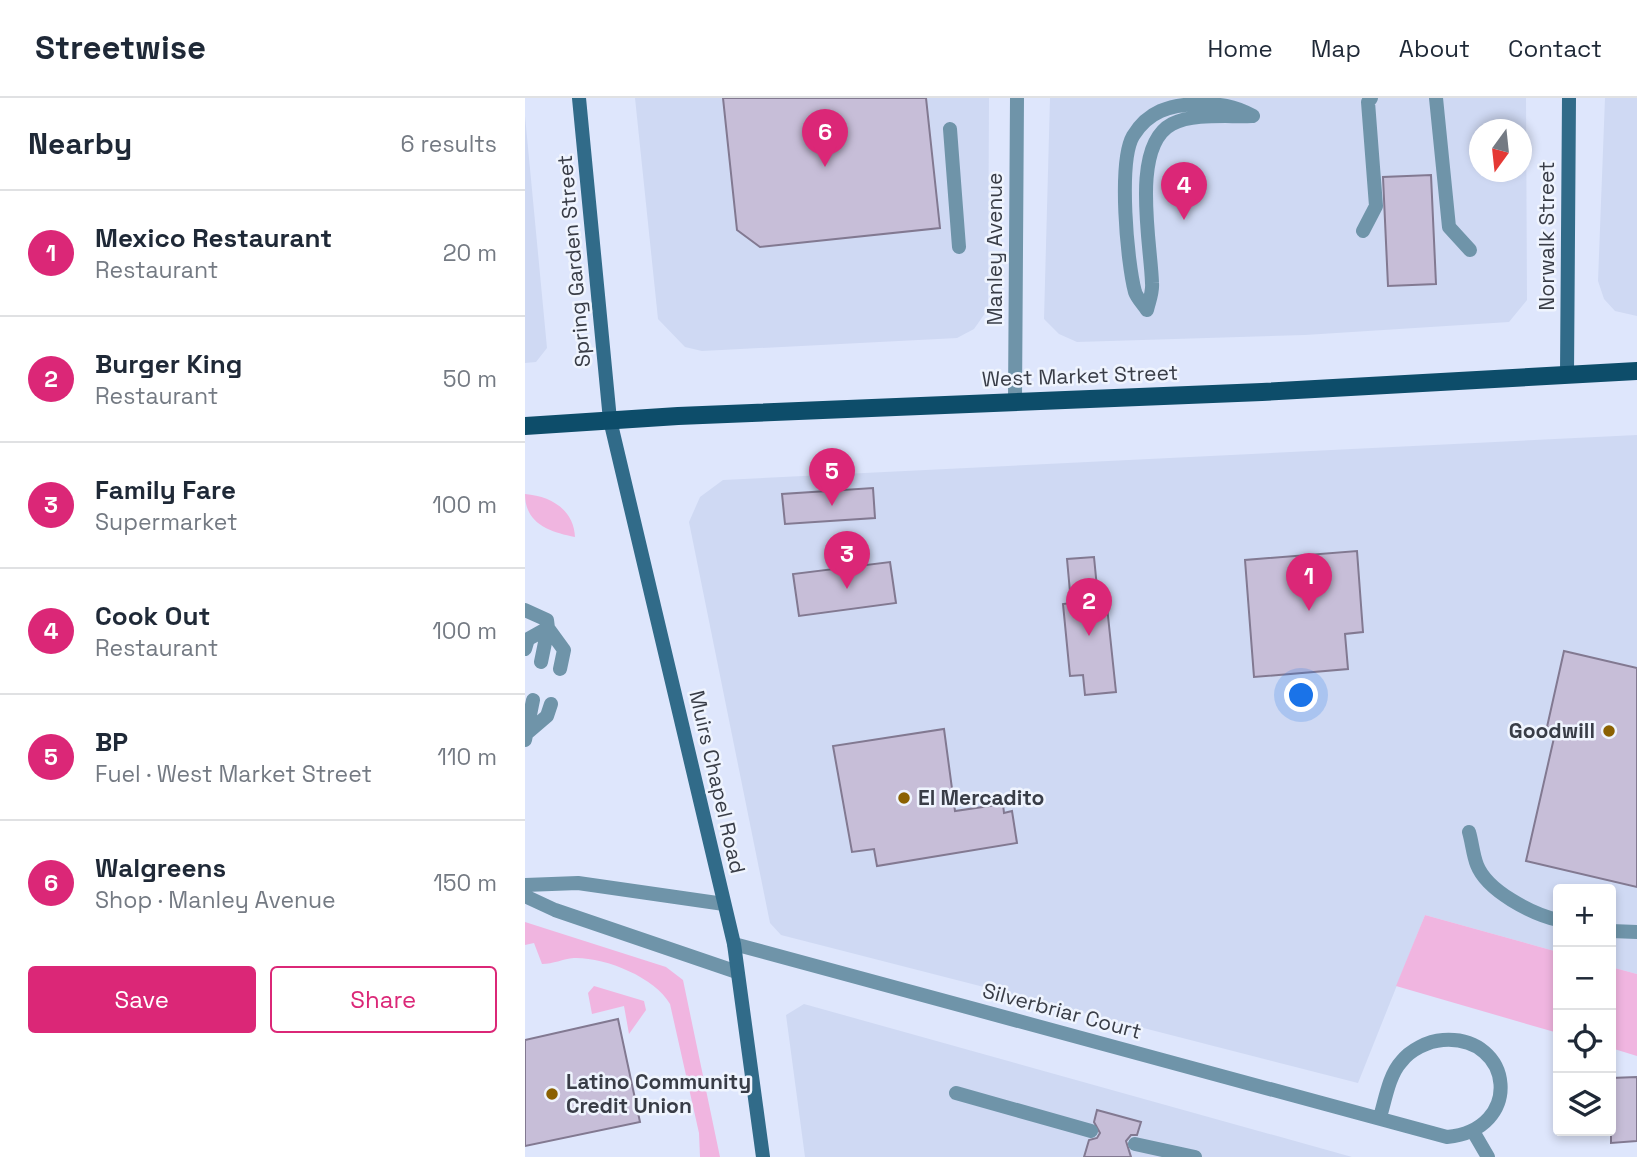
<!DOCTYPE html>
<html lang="en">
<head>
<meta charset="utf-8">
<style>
	:root { --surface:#fff; --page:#f2f2f3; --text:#1f2937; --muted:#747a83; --line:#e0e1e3; --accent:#db2777 }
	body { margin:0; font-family:"Space Grotesk",sans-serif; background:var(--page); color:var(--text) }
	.controls { position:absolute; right:21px; bottom:21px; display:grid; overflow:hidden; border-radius:7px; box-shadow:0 4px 10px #0003 }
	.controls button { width:63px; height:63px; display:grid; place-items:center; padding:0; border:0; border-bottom:2px solid var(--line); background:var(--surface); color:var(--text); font:35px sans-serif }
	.compass { position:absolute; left:944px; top:21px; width:63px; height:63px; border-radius:50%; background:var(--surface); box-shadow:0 4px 10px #0003; rotate:195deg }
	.you { position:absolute; left:777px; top:598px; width:24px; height:24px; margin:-18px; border:5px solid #fff; border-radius:50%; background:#1a73e8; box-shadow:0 0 0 10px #1a73e833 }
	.badge { display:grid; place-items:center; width:46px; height:46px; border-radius:50%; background:var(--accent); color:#fff; font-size:23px; font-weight:700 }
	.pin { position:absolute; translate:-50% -58px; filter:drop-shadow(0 2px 4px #0008) }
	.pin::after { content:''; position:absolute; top:37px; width:24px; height:21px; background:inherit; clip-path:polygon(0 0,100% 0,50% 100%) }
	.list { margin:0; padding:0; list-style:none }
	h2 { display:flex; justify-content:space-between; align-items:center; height:91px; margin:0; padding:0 28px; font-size:30px }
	h2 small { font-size:23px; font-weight:400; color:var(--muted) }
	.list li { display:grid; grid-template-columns:46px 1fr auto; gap:21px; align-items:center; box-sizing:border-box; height:126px; padding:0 28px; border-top:2px solid var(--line) }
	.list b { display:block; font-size:26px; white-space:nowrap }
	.list p { margin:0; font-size:23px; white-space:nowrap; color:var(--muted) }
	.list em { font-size:23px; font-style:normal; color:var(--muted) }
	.actions { display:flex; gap:14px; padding:21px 28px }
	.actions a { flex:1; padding:16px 0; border:2px solid var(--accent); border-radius:7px; text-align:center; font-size:24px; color:var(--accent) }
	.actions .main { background:var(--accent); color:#fff }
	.icon { flex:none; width:38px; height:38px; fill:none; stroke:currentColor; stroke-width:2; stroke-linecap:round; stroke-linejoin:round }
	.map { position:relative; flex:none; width:1112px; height:1059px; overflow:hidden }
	header { display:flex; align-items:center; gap:42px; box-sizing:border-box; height:98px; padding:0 35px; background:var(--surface); border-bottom:2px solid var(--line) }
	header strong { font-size:33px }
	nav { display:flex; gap:38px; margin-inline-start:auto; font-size:24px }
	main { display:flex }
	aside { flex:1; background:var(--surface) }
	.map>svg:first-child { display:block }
	.built { fill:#cfd9f3; fill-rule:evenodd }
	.green { fill:#f0b5e0 }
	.building { fill:#c7bed8; stroke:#827991; stroke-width:2 }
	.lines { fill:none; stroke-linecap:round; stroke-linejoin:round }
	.lane { stroke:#6f94a9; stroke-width:14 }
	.street { stroke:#6f94a9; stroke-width:14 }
	.secondary { stroke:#316b89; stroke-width:14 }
	.primary { stroke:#0d4d6a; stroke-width:18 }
	.poi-dot { fill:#8b6102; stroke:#eff4fe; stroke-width:2.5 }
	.labels { text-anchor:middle; stroke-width:5; stroke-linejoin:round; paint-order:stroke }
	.street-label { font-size:21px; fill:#393d47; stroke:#eff4fe }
	.poi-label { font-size:21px; font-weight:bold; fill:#393d47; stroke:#eff4fe; text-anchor:start }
</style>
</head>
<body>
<header>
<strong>Streetwise</strong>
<nav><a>Home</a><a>Map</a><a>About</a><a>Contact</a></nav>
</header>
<main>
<aside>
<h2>Nearby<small>6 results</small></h2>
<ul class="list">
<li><span class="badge">1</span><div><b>Mexico Restaurant</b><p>Restaurant</p></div><em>20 m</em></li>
<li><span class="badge">2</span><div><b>Burger King</b><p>Restaurant</p></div><em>50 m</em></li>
<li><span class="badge">3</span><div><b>Family Fare</b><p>Supermarket</p></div><em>100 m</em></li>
<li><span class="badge">4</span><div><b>Cook Out</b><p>Restaurant</p></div><em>100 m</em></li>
<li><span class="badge">5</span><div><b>BP</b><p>Fuel · West Market Street</p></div><em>110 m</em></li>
<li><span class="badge">6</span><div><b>Walgreens</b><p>Shop · Manley Avenue</p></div><em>150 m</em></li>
</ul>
<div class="actions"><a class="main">Save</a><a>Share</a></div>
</aside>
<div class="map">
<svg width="1112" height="1059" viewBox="0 0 1112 1059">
	<rect width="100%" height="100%" fill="#dee6fc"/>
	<path class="built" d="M 110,0 L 464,0 L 463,211 L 449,231 L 432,240 L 177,253 L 160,249 L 133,221 Z
		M 525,0 L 1001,0 L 1002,202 L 984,224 L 780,237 L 552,244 L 534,236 L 519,221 ZM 954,32 L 996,32 L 996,74 L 954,74 Z
		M 1080,0 L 1112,0 L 1112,218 L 1090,213 L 1079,201 L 1073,183 Z
		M 0,18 L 22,250 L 11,264 L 0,265 Z
		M 1112,337 L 1112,876 L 1086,869 L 1086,791 L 1033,791 L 1033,854 L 900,817 L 833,985 L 256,837 L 245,825 L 164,424 L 175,399 L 198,382 Z
		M 279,906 L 827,1059 L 280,1059 L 261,917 Z"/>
	<path class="green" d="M 0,396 C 26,398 49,412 50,439 C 25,434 0,426 0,396 Z
		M 900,817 L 1033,854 L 1033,935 L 871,888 Z
		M 0,824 L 141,869 L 158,882 L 195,1059 L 175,1059 L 174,1035 L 145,906 C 130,879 79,859 49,860 C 38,861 28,866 17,866 L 9,845 L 0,847 Z
		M 1086,869 L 1112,876 L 1112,958 L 1086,950 Z
		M 69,888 L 119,903 L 121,912 L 104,936 L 99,908 L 67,916 L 63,895 Z"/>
	<path class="building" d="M 198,0 L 401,0 L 415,130 L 235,149 L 212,132 Z
		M 906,77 L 911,186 L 863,188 L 858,79 Z
		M 348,390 L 350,420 L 260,426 L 257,396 Z
		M 832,453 L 838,534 L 820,536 L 823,571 L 729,579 L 720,462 Z
		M 569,459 L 573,500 L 581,499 L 591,594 L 560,597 L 558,577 L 545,578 L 538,506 L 546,505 L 542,461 Z
		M 365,464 L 371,505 L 274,518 L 268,476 Z
		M 1039,553 L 1112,570 L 1112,789 L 1001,763 L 1031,631 L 1022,629 Z
		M 419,631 L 430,713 L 478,706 L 479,715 L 487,713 L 492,745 L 352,768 L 349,751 L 327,754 L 308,648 Z
		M 93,921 L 115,1024 L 0,1048 L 0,942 Z
		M 1112,979 L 1112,1043 L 1086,1045 L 1086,980 Z
		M 572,1012 L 616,1024 L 612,1037 L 606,1037 L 601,1043 L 606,1059 L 559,1059 L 564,1042 L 572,1040 L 575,1035 L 569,1024 Z"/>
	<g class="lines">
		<path class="lane" d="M 911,0 L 924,129 L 945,152
			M 425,31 L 434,149
			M 838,133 L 851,108 L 843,4 L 846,0
			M 622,212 C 618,206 612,200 610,194 C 602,164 593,64 608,38 C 623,13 645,7 672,6 C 695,6 708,7 728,18
			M 622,212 C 624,203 628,194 627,185 C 626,146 605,48 647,26 C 668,15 703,19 727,18
			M 0,512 L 22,522 L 23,530 L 39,552 L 35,571
			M 0,551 L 3,541 L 23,530
			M 16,564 L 23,530
			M 1,636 L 22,618 L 26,606
			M 0,642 L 8,602
			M 944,734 C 947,744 948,757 952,767 C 962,793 1007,816 1033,822
			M 0,787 L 53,785 L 199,806
			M 0,798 L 30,812 L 212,874
			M 1086,833 L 1112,834
			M 431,995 L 566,1033
			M 610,1046 L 670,1059"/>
		<path class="street" d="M 490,302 L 492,0
			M 209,846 L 922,1039 C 999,1032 989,937 918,942 C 903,943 885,952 876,964 C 864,977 860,1003 855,1019
			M 949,1035 L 963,1059"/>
		<path class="secondary" d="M 54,0 L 85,322 L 209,846 L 238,1059
			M 1042,276 L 1044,0"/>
		<path class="primary" d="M 0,328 L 153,318 L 737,294 L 1112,273"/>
	</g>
	<g class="poi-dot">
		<circle cx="1084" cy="633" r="7"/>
		<circle cx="379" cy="700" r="7"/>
		<circle cx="27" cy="996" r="7"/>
	</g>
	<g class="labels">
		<g class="street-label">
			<text transform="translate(1022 138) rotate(-90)" y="7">Norwalk Street</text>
			<text transform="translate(470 151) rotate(-90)" y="7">Manley Avenue</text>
			<text transform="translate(49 163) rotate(-95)" y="7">Spring Garden Street</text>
			<text transform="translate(555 278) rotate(-2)" y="7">West Market Street</text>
			<text transform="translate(192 684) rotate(77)" y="7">Muirs Chapel Road</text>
			<text transform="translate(537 913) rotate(15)" y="7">Silverbriar Court</text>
		</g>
		<g class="poi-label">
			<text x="1070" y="640" text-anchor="end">Goodwill</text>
			<text x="393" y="707">El Mercadito</text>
			<text x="41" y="991">Latino Community<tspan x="41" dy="24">Credit Union</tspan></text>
		</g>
	</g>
</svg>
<div class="controls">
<button>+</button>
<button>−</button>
<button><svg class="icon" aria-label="locate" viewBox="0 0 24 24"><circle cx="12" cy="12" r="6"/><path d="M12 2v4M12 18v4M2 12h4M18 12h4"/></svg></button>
<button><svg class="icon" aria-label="layers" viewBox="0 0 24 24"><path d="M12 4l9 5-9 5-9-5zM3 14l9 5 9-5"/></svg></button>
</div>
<svg class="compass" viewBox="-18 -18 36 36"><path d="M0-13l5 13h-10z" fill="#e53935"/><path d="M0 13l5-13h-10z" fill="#747a83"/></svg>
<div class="you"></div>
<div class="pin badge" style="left:784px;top:513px">1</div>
<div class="pin badge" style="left:564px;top:538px">2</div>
<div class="pin badge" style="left:322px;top:491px">3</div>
<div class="pin badge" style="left:659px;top:122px">4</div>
<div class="pin badge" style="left:307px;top:408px">5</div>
<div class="pin badge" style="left:300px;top:69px">6</div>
</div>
</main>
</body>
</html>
